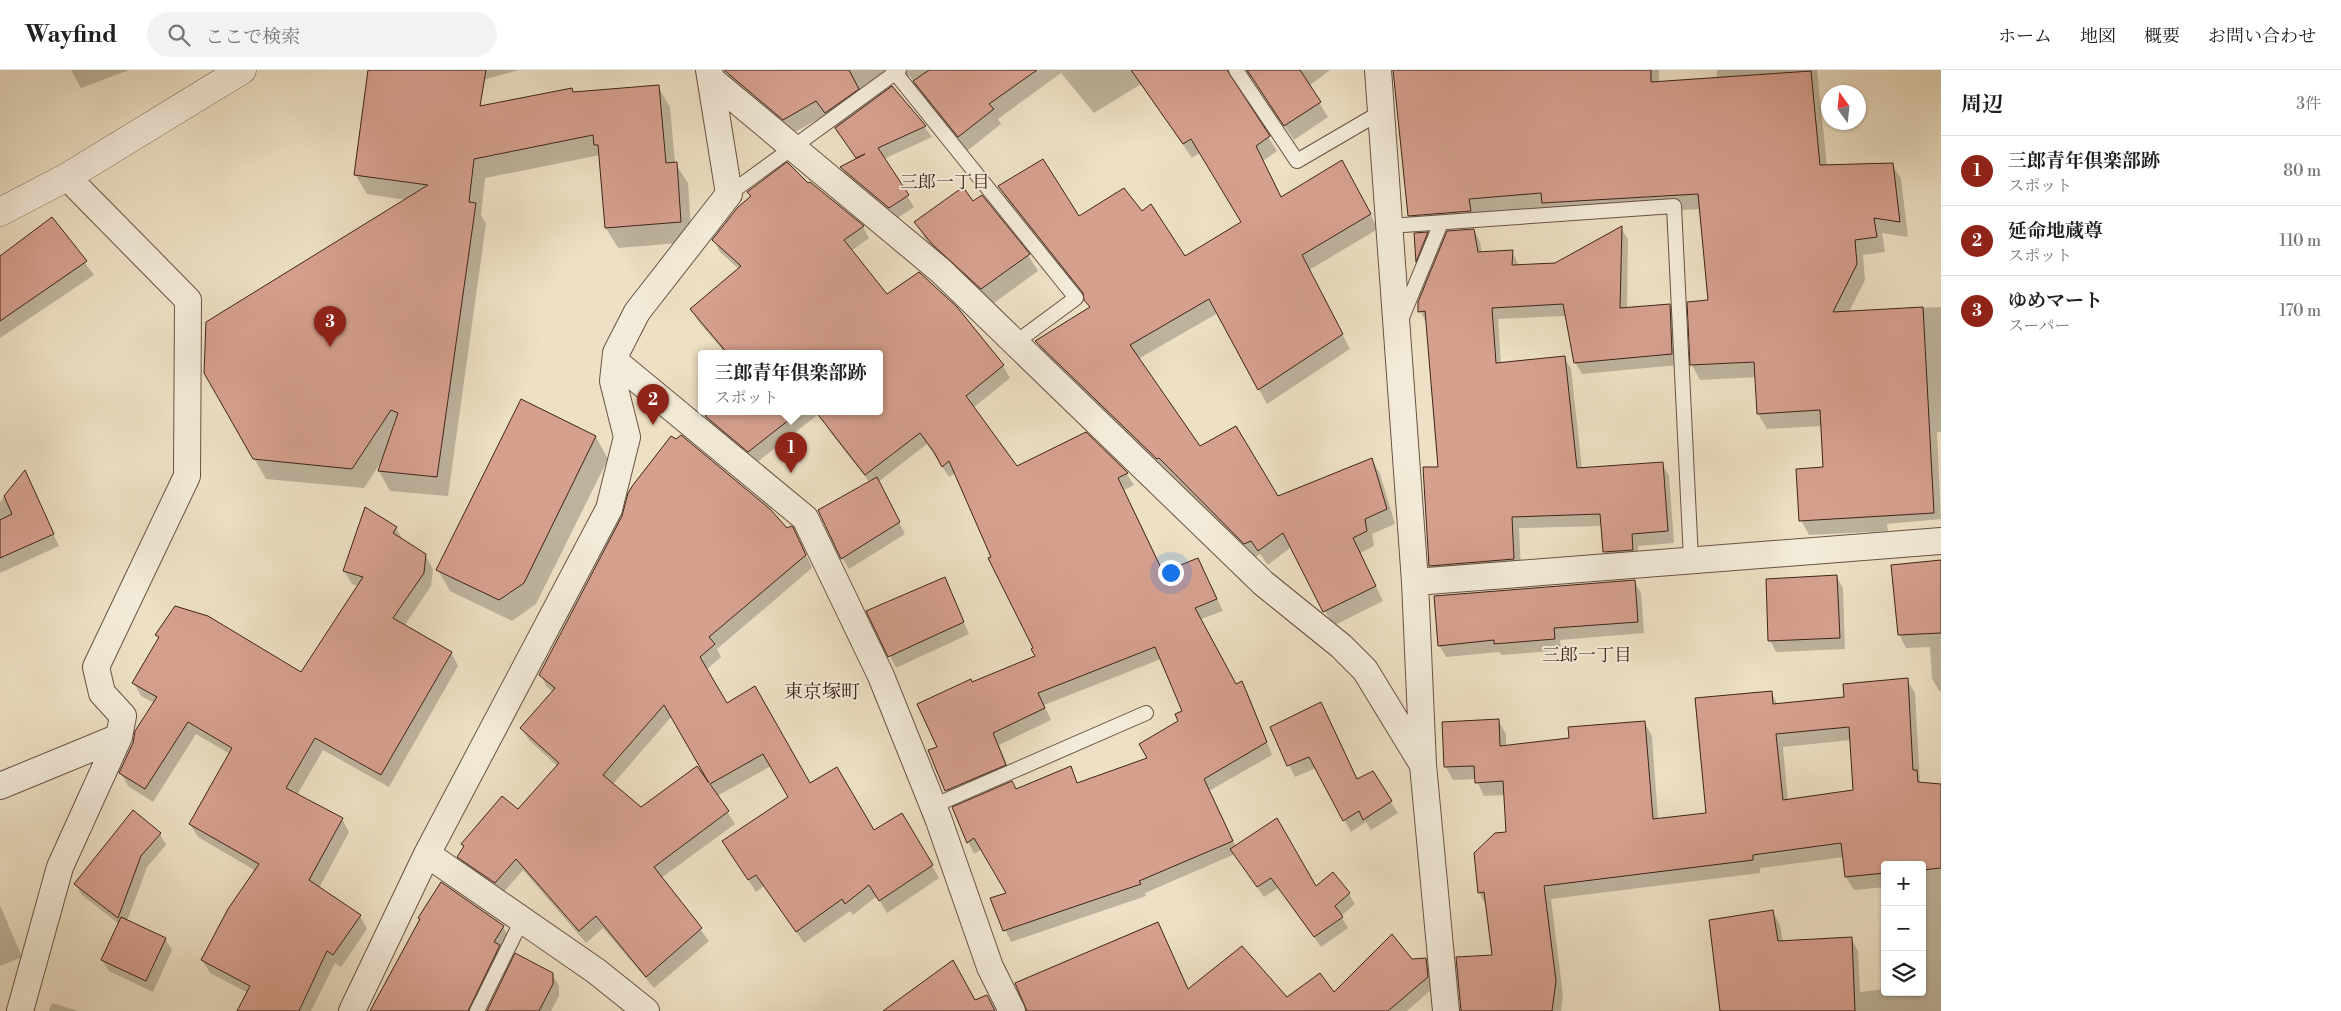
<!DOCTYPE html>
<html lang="ja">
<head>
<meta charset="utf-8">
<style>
	:root { --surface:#fff; --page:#f2f2f2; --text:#202124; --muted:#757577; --line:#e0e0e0; --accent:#8f2418 }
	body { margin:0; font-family:"Libre Bodoni","Noto Serif JP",serif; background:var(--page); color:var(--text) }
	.controls { position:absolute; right:15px; bottom:15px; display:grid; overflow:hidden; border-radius:5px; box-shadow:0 1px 4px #0004 }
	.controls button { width:45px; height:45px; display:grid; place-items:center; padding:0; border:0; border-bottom:1px solid var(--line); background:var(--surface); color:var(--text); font:25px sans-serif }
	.compass { position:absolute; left:1821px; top:15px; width:45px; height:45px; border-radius:50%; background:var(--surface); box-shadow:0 1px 4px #0004; rotate:345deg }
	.you { position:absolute; left:1170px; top:502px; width:18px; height:18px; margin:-12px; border:4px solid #fff; border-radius:50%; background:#1a73e8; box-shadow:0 0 0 8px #1a73e833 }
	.badge { display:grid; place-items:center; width:32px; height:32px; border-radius:50%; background:var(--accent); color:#fff; font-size:16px; font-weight:700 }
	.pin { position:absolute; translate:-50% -41px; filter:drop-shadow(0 1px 2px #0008) }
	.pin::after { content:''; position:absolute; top:26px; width:18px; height:15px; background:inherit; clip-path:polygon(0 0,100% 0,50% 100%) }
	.popup { position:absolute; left:698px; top:280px; width:185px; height:65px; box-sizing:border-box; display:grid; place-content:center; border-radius:5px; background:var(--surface); filter:drop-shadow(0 1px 4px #0005); font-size:16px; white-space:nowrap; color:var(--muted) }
	.popup b { font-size:19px; color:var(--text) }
	.popup::after { content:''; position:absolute; left:50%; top:100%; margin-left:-10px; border:10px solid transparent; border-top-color:var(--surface) }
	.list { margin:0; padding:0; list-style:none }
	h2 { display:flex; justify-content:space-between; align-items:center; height:65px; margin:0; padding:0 20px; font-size:21px }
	h2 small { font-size:16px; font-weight:400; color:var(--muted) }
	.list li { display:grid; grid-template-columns:32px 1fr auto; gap:15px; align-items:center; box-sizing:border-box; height:70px; padding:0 20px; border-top:1px solid var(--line) }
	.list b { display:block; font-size:19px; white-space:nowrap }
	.list p { margin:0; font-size:16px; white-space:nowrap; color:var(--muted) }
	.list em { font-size:16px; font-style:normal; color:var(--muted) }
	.icon { flex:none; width:28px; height:28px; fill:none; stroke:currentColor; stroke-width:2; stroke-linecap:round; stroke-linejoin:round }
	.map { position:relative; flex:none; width:1941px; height:941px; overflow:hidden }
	header { display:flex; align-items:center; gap:30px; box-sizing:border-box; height:70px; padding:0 25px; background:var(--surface); border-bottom:1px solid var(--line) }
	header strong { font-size:24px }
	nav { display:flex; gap:28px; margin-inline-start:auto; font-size:18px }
	.search { width:350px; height:45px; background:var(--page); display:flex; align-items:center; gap:12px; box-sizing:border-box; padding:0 18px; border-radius:28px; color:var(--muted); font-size:19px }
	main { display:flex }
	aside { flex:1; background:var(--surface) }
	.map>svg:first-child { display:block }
	.shadow { fill:#0003; fill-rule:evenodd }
	.building { fill:#d6a08f; stroke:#3d2318; fill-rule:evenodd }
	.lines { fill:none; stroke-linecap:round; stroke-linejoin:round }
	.service-casing { stroke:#695243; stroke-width:16 }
	.minor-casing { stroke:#695243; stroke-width:28 }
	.tertiary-casing { stroke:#695243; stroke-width:29 }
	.service { stroke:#f3ebd9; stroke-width:14 }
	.minor { stroke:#f3ebd9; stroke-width:26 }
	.tertiary { stroke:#f3ebd9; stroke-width:28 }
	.labels { text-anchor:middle; stroke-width:4; stroke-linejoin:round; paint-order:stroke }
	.neighbourhood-label { font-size:18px; fill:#3d2318; stroke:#f3ebd9 }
	.quarter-label { font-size:19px; fill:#3d2318; stroke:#f3ebd9 }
</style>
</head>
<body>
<header>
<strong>Wayfind</strong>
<div class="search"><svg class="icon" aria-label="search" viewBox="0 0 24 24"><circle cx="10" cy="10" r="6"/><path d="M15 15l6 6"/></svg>ここで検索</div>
<nav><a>ホーム</a><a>地図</a><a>概要</a><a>お問い合わせ</a></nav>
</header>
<main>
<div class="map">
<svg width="1941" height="941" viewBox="0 0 1941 941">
	<rect width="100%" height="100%" fill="#ede0c4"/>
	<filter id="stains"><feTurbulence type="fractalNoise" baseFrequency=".004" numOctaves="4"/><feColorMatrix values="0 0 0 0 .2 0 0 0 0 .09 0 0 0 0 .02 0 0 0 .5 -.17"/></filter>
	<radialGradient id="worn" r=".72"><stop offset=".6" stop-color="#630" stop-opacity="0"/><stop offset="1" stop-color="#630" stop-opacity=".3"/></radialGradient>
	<path class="shadow" d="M 71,0 L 129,0 L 81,18 Z
		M 369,0 L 519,0 L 378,39 Z
		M 722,0 L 1330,0 L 1309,16 L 1328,47 L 1294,70 L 1253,9 L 1249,6 L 1240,7 L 1235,15 L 1277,81 L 1263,91 L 1282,128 L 1350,106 L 1378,159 L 1309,200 L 1350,279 L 1267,334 L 1218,243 L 1138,289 L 1199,377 L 1277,428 L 1372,390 L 1380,404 L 1395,454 L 1372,464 L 1374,476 L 1360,483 L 1383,531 L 1333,556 L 1291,477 L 1268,495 L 1260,484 L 1254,488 L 1168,402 L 1166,403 L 1045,286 L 1036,271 L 1090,238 L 1085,228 L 1008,131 L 999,117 L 1078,147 L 1142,143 L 1184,188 L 1242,152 L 1200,83 L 1192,88 L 1141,14 L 1094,43 L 1061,3 L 998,49 L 1001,54 L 967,81 L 917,18 L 910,6 L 896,7 L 892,15 L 932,67 L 884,89 L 914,137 L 896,149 L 848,108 L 841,97 L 858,90 L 825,45 L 792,64 L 734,15 L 727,3 Z
		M 1395,0 L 1659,0 L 1659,13 L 1717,9 L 1717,0 L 1817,0 L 1827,96 L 1892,94 L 1901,109 L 1908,167 L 1882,163 L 1885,182 L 1863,185 L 1865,210 L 1849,242 L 1941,237 L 1941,362 L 1937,362 L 1941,449 L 1887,454 L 1888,461 L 1809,465 L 1801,450 L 1825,399 L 1822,356 L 1767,359 L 1758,344 L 1756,307 L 1700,310 L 1692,295 L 1689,233 L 1710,231 L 1700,139 L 1552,148 L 1418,161 L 1409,146 Z
		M 658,17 L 670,37 L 675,93 L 688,113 L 692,172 L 618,178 L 606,158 L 600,85 L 485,108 L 481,145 L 486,154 L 448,426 L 390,421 L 379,401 L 381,392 L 364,418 L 266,409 L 205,303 L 406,130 L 367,124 L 355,104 L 574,24 Z
		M 808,114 L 863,157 L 869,168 L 851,181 L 887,226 L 956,238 L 1003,296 L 1010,308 L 973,338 L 1017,398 L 1086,364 L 1127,404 L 1134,415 L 1124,420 L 1164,503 L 1204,501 L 1223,541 L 1201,549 L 1236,615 L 1241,612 L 1248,624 L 1272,685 L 1209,721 L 1236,777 L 1316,818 L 1349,824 L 1355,834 L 1341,846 L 1348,858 L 1321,877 L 1278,818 L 1264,827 L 1235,784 L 1145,823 L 1146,826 L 1011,872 L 991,829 L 1007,824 L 982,779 L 974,784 L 953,738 L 1016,720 L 1070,698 L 1078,714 L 1148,688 L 1180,652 L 1184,641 L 1161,589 L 1044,635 L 1051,650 L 999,675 L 1012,707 L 953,732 L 929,681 L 938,677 L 972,614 L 1037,586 L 956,403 L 949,407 L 927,374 L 878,412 L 905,464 L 849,499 L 842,488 L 870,413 L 830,362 L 820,343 L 756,393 L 713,358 L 707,346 L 713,342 L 880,342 L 880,284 L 726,284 L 698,251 L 692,239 L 739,199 L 720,182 L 714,170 Z
		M 973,132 L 1028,185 L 1038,201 L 991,235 L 943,191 L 925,169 L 916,153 Z
		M 52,149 L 94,205 L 0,268 L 0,188 Z
		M 1621,158 L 1628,169 L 1627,239 L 1669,235 L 1676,247 L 1678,295 L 1582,304 L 1575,292 L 1566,246 L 1498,249 L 1501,294 L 1564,287 L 1571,299 L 1582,399 L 1662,394 L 1669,406 L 1674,473 L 1638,476 L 1639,492 L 1612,494 L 1605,482 L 1603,456 L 1519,458 L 1521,501 L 1437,507 L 1430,496 L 1439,398 L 1427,254 L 1420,241 L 1474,160 L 1480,172 L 1482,183 L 1512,181 L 1519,196 L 1556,194 Z
		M 1427,163 L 1437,180 L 1426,207 L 1417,191 L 1415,164 Z
		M 521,331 L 596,367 L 608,389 L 536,534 L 512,551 L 450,521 L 438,500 Z
		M 24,402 L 59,476 L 0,503 L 0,432 Z
		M 396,458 L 403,470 L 425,485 L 433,499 L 431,516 L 404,556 L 451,582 L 458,596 L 389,717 L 323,680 L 297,725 L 342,749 L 349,762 L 319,818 L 360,846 L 367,859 L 341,897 L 335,893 L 311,941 L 238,941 L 248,923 L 210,903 L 202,890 L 256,801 L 198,767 L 190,754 L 230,684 L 196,664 L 153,732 L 128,716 L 121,703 L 154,633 L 141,626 L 134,613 L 159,569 L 157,565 L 301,603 L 359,516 L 352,514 L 344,501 Z
		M 800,471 L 812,498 L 717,579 L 721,587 L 706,600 L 726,634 L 810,714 L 874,762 L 902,745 L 939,808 L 887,843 L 877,826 L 853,845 L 850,841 L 804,873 L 764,816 L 756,822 L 723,771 L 790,727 L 771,696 L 717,726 L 735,754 L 661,808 L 709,871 L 654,918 L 603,858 L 586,873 L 523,800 L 502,824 L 466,799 L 459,787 L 465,778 L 463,774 L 518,741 L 557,696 L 529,670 L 522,658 L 553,622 L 547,617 L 540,604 ZM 672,646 L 713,718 L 641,739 L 613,714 Z
		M 1941,492 L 1941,622 L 1940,622 L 1932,609 L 1930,577 L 1906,578 L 1899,564 Z
		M 1836,506 L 1843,518 L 1845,579 L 1776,582 L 1770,570 Z
		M 944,508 L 969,564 L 896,598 L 868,542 Z
		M 1634,511 L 1641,523 L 1644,563 L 1560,570 L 1561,580 L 1502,585 L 1499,582 L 1446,587 L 1439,575 Z
		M 1907,610 L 1915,623 L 1920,714 L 1941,715 L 1941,941 L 1721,941 L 1773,842 L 1780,855 L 1783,872 L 1851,868 L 1858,881 L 1860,922 L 1885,919 L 1885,922 L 1922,922 L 1922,795 L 1885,795 L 1885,817 L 1854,820 L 1846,807 L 1844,787 L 1760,798 L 1760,803 L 1551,829 L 1563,926 L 1561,941 L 1462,941 L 1493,886 L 1486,836 L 1479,822 L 1507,763 L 1505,725 L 1484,726 L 1476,709 L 1453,710 L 1446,697 L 1498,650 L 1506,664 L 1506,677 L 1570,669 L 1645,653 L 1652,666 L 1658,749 L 1707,744 L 1771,622 L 1778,635 L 1845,628 ZM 1851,670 L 1854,722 L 1788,731 L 1783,677 Z
		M 1327,645 L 1358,710 L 1372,703 L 1398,743 L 1371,760 L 1366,752 L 1351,762 L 1316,698 L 1295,707 L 1271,658 Z
		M 160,764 L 166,775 L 147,797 L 127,851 L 165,869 L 172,880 L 153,922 L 109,901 L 102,890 L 119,854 L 82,825 L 75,814 Z
		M 0,835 L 22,887 L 0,896 Z
		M 419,848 L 503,857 L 510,868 L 479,941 L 376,941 L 420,850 Z
		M 1157,853 L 1187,916 L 1117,941 L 1031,941 Z
		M 1425,889 L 1432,900 L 1433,918 L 1407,941 L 1291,941 L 1411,890 Z
		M 552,904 L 559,916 L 559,926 L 551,941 L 488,941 Z
		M 52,933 L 78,941 L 49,941 Z"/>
	<path class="building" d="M 368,0 L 486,0 L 480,36 L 572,18 L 573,22 L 659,15 L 666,93 L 677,92 L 681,152 L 605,158 L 598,75 L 594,75 L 593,65 L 474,89 L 469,132 L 476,133 L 437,407 L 378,401 L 398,343 L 391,340 L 352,399 L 253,389 L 204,303 L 206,252 L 428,115 L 354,105 Z
		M 724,0 L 849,0 L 859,19 L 825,43 L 816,31 L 783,50 Z
		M 929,0 L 1037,0 L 989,34 L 994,39 L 958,67 L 913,11 Z
		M 1131,0 L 1227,0 L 1270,66 L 1256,76 L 1281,127 L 1342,90 L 1371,144 L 1302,185 L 1343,264 L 1258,320 L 1209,229 L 1130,275 L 1200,376 L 1236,356 L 1278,426 L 1372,388 L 1387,439 L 1365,449 L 1367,461 L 1353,468 L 1376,516 L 1323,542 L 1283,463 L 1258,481 L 1251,471 L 1244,474 L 1159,388 L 1157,389 L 1035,271 L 1090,237 L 1084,230 L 1083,223 L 998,116 L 1043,89 L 1079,146 L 1124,118 L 1142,141 L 1151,134 L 1185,186 L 1241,152 L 1191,69 L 1183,74 Z
		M 1247,0 L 1300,0 L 1321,32 L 1284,56 Z
		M 1393,0 L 1651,0 L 1651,12 L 1811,1 L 1820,95 L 1893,93 L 1900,152 L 1874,148 L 1877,167 L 1855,170 L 1857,194 L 1833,242 L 1923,237 L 1934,443 L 1799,451 L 1796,399 L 1823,397 L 1820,340 L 1757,344 L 1754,292 L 1690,295 L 1687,232 L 1708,230 L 1698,124 L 1542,133 L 1541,123 L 1469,129 L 1471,141 L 1408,146 Z
		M 892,16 L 926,56 L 878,78 L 909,125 L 889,138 L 840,97 L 865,84 L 856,88 L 835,58 Z
		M 787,92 L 808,113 L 810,112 L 864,156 L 844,170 L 887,224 L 919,202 L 957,237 L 1004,295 L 966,326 L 1017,396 L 1086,362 L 1128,403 L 1118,408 L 1163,502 L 1198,488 L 1217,529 L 1195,538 L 1236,614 L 1242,611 L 1267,672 L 1204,709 L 1233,771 L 1139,811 L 1141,814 L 1003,861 L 990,828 L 1006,823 L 974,768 L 967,773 L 952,737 L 1012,711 L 1016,719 L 1071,696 L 1077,713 L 1147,688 L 1139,674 L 1178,651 L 1175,644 L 1182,641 L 1155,577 L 1038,623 L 1045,638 L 993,663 L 1006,695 L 945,721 L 928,680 L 937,677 L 917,634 L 971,609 L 972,612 L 1035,586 L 1031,579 L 1033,578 L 988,488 L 991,487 L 949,391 L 942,397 L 934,382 L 920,363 L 865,405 L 816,342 L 880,342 L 880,284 L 728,284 L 690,239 L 741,196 L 712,170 L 738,137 L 751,126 L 747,122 Z
		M 963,117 L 973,131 L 982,125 L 1030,184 L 981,219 L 932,174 L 914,152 Z
		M 52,147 L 87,191 L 0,251 L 0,186 Z
		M 1622,156 L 1620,238 L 1670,234 L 1672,284 L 1574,293 L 1563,234 L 1492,238 L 1496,293 L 1565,286 L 1577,398 L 1663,392 L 1668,461 L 1632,464 L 1633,480 L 1603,482 L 1600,444 L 1512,447 L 1514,489 L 1429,496 L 1423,397 L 1438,397 L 1425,241 L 1418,242 L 1418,232 L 1447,161 L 1474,159 L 1478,182 L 1513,180 L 1512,195 L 1555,193 Z
		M 1428,162 L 1416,192 L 1414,163 Z
		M 521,329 L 596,366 L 524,513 L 499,530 L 436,500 Z
		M 711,342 L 799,342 L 748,382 L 705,346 Z
		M 681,365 L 770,439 L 787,458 L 791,456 L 793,457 L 806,485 L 709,567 L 715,574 L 700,587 L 727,633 L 755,616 L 810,713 L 837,697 L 874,760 L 902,743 L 933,795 L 879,831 L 869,815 L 845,834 L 842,829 L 796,862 L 756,805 L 748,810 L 722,771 L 788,727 L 763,684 L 710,714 L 729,741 L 654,797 L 702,858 L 646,907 L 596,846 L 579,861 L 516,789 L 495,813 L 457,787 L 464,776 L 461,774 L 502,726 L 518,739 L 559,693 L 520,658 L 555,618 L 539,605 L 622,446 L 628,423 L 633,415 L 671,366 L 676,369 ZM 664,635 L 709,713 L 697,696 L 641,737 L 603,705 Z
		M 25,400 L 54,464 L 0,488 L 0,450 L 12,444 L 4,426 Z
		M 877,407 L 900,452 L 841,489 L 818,440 Z
		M 365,437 L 397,457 L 393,463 L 426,484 L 424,503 L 393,548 L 452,582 L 381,705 L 315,668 L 286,718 L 343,748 L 309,810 L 361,845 L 333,885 L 327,881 L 299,941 L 237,941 L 250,916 L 201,890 L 228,839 L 259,794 L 189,754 L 232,678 L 188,652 L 145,719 L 119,703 L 133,673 L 135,661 L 157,627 L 132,613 L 159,567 L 155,565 L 175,536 L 208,546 L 301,602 L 363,507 L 343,501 Z
		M 1941,490 L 1941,563 L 1898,565 L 1891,495 Z
		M 1837,505 L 1840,568 L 1768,571 L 1766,509 Z
		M 945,507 L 964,552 L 888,587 L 866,541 Z
		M 1635,510 L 1638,552 L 1554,558 L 1555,569 L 1494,574 L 1494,570 L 1438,576 L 1434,526 Z
		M 1908,608 L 1913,700 L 1917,700 L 1918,712 L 1941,714 L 1941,798 L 1922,800 L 1922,795 L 1885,795 L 1885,803 L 1845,807 L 1841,773 L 1753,785 L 1753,790 L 1544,816 L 1556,911 L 1552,941 L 1461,941 L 1456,887 L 1492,885 L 1484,822 L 1478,823 L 1474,783 L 1495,763 L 1506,762 L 1503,711 L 1475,713 L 1474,696 L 1444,697 L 1442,652 L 1499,649 L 1500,676 L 1569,668 L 1568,657 L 1645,651 L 1653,749 L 1706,743 L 1695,628 L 1772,621 L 1773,634 L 1844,627 L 1843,614 ZM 1849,657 L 1853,720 L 1783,730 L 1776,664 Z
		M 1321,632 L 1357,709 L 1373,701 L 1392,731 L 1363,750 L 1359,741 L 1343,751 L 1309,687 L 1287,696 L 1270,657 Z
		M 133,740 L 161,763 L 141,786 L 118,848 L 74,814 Z
		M 1277,748 L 1316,816 L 1333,802 L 1350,823 L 1335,836 L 1343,847 L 1314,867 L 1271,808 L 1257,817 L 1230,779 Z
		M 441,812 L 504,856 L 494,872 L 500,875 L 468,941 L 370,941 L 420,849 L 418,848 Z
		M 1773,840 L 1778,871 L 1852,867 L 1855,941 L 1720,941 L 1709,850 Z
		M 121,847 L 166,868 L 146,911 L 101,890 Z
		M 1158,852 L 1188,919 L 1242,876 L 1287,927 L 1320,903 L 1334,922 L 1392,864 L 1412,889 L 1426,888 L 1428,907 L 1388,941 L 1027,941 L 1015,913 Z
		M 515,883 L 553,903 L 553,914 L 539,941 L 487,941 Z
		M 953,890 L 975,930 L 987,925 L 995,941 L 883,941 Z"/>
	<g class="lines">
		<g class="service-casing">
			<path id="service" d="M 893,0 L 1076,228 L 1015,273
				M 1236,0 L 1297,91 L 1381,42
				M 729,124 L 899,0
				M 1389,156 L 1674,136 L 1691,490
				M 1401,250 L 1441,153
				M 933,736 L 1146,643
				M 477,941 L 522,850"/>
		</g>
		<g class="minor-casing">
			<path id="minor" d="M 1378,0 L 1415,512 L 1423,695 L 1446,941
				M 712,10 L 941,201 L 1263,513 L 1341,576 L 1365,600 L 1423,695
				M 616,292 L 805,448 L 881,606 L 938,748 L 990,897 L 1012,941
				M 1415,512 L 1941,471
				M 0,716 L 119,667
				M 427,784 L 596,901 L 646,941
				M 20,941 L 60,797 L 119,667 L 123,646 L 102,623 L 96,597 L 187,406 L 188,230 L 67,107
				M 352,941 L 427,784 L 609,439 L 627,367 L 613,311 L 616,283 L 637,242 L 729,124 L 709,0"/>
		</g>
		<g class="tertiary-casing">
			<path id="tertiary" d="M 0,142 L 67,107 L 242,0"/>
		</g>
		<use href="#service" class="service"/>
		<use href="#minor" class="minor"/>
		<use href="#tertiary" class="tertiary"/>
	</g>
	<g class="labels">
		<g class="neighbourhood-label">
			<text x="945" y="118">三郎一丁目</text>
			<text x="1587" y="591">三郎一丁目</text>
		</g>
		<g class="quarter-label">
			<text x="822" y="628">東京塚町</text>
		</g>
	</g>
	<rect width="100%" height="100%" filter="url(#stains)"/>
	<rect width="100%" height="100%" fill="url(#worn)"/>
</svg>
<div class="controls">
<button>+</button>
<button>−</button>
<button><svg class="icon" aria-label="layers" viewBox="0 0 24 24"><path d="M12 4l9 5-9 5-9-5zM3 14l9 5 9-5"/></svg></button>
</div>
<svg class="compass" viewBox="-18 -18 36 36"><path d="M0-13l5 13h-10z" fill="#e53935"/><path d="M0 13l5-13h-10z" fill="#757577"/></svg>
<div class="you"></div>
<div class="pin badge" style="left:791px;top:403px">1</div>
<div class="popup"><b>三郎青年倶楽部跡</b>スポット</div>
<div class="pin badge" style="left:653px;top:355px">2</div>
<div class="pin badge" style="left:330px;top:277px">3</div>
</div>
<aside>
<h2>周辺<small>3件</small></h2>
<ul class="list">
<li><span class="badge">1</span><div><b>三郎青年倶楽部跡</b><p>スポット</p></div><em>80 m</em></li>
<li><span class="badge">2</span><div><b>延命地蔵尊</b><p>スポット</p></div><em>110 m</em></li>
<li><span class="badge">3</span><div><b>ゆめマート</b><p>スーパー</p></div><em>170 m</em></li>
</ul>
</aside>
</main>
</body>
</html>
